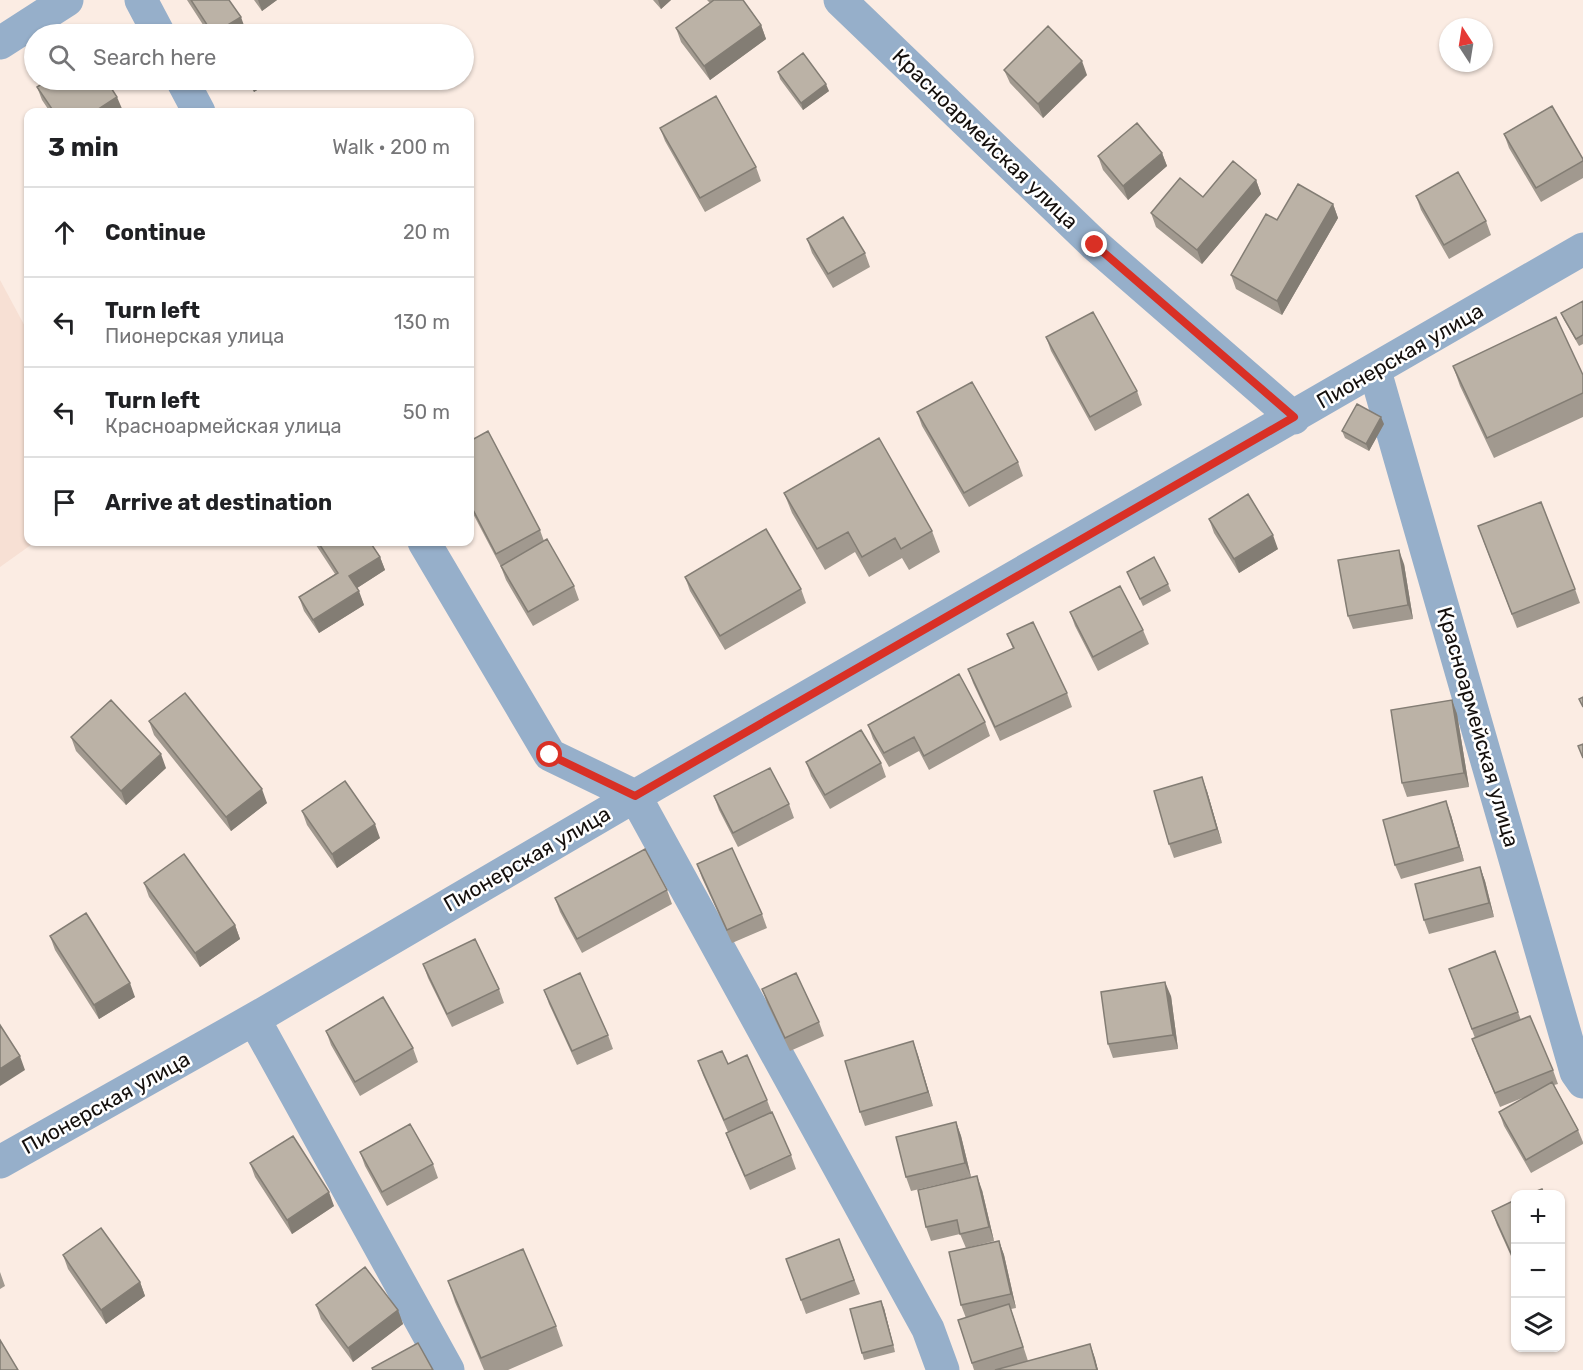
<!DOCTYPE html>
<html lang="en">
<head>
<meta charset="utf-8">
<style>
	:root { --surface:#fff; --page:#f2f2f2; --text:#202124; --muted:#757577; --line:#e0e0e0 }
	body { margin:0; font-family:Rubik,sans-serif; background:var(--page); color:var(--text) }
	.controls { position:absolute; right:18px; bottom:18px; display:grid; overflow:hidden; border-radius:12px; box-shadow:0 2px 4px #0004 }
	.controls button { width:54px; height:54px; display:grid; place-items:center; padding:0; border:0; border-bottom:2px solid var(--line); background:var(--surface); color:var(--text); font:30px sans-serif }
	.compass { position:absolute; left:1439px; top:18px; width:54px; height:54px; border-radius:50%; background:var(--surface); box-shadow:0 2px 4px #0004; rotate:348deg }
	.stop { position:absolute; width:18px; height:18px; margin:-14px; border:4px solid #d93025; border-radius:50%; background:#fff }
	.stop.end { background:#d93025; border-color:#fff; box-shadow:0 2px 6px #0008 }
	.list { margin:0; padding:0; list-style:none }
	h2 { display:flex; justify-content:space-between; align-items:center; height:78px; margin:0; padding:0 24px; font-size:26px }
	h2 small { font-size:20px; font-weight:400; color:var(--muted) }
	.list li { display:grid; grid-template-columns:39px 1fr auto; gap:18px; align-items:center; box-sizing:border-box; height:90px; padding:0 24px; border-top:2px solid var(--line) }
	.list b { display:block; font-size:22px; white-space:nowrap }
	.list p { margin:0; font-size:20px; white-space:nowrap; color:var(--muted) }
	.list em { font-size:20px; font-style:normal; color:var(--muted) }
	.icon { flex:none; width:33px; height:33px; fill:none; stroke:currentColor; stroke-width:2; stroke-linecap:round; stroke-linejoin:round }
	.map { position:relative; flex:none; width:1583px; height:1370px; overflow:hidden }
	.search { position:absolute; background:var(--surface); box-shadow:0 2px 4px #0004; left:24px; top:24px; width:450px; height:66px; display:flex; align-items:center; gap:15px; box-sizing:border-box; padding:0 21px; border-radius:33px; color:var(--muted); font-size:22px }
	.panel { position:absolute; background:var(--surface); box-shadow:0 2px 4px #0004; left:24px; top:108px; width:450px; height:438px; border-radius:12px }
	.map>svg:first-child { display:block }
	.industrial { fill:#f7e0d4 }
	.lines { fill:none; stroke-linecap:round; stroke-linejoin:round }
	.minor { stroke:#96afca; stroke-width:33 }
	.wall { fill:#a1998f }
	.shaded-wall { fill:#837d74 }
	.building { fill:#bbb2a6; stroke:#837d74; stroke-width:1.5 }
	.route { stroke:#d93025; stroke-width:8 }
	.labels { text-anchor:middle; stroke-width:5; stroke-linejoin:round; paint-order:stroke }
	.street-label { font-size:21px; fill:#140f0c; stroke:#fff }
</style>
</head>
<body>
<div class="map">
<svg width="1583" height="1370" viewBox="0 0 1583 1370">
	<rect width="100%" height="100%" fill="#fbece3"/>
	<path class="industrial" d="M 0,280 L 28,332 L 28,542 L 35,542 L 0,567 Z"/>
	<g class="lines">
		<path class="minor" d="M 141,0 L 159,34
			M 840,0 L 1095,245 L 1294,418
			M 0,43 L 67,0
			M 182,80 L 199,112
			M 1375,371 L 1576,1072 L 1583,1082
			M 424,542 L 550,755 L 635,796 L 928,1329 L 943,1370
			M 254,1019 L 448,1370
			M 0,1162 L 254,1019 L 635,796 L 1583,249"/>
	</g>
	<path class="wall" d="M 187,0 L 229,0 L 246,31 L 241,34 L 209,34 Z
		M 254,0 L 277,0 L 262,11 Z
		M 653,0 L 671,0 L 661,9 Z
		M 707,0 L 743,0 L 761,25 L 766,39 L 710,80 L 681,42 L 676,28 L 710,3 Z
		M 1004,70 L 1087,75 L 1043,118 L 1010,83 Z
		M 778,72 L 829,91 L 803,110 L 780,79 Z
		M 246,80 L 273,80 L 254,92 Z
		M 37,87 L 123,111 L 120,112 L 50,112 L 42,100 Z
		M 660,128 L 756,167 L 761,181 L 705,212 L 665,141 Z
		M 1504,134 L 1583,159 L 1583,178 L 1541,202 L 1509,148 Z
		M 1162,153 L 1167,166 L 1128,200 L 1103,170 L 1098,156 Z
		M 1256,180 L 1261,194 L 1202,264 L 1156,227 L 1151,213 L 1203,197 Z
		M 1416,196 L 1486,221 L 1491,235 L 1449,259 L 1421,210 Z
		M 1333,204 L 1338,218 L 1282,315 L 1236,289 L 1231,275 L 1277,220 Z
		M 807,239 L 865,253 L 870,267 L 833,288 L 812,253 Z
		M 1583,301 L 1583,344 L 1579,346 L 1564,320 L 1561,313 Z
		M 1046,337 L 1137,391 L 1142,405 L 1095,431 L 1051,351 Z
		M 1453,366 L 1583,375 L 1583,417 L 1494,458 L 1460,386 Z
		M 917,412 L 1018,462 L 1023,476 L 969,507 L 922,426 Z
		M 1384,424 L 1369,451 L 1345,438 L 1342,431 Z
		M 470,441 L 540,530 L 544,541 L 574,586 L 579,600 L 533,626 L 506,580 L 501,567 L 470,508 Z
		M 784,493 L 932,531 L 940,552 L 909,570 L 902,558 L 869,577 L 855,552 L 825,570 L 792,513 Z
		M 1209,519 L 1278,549 L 1239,573 L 1214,533 Z
		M 1483,540 L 1575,589 L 1580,603 L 1517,628 Z
		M 314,542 L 370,542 L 380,557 L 385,570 L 357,588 L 364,605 L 319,633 L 304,611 L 299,597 L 335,574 Z
		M 1404,564 L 1413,619 L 1353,629 L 1348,616 Z
		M 1127,572 L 1168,584 L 1171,591 L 1143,606 Z
		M 685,577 L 801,589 L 806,603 L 725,650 L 690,591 Z
		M 1070,612 L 1143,630 L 1149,644 L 1098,671 L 1075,626 Z
		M 1007,634 L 1067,693 L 1072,707 L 1000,741 L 973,683 L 968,669 L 1013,649 Z
		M 1452,700 L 1457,714 L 1469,787 L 1407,797 L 1402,783 Z
		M 149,721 L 267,803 L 231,831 L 154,735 Z
		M 985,722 L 990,736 L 929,770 L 919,751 L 889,767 L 873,739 L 868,725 Z
		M 71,737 L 166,768 L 126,805 L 76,751 Z
		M 806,762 L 881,763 L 886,777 L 830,809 L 811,776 Z
		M 1207,791 L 1222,843 L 1174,858 L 1169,844 Z
		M 714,796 L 789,804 L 794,818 L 738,847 L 719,810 Z
		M 302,811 L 380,838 L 337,868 L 307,825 Z
		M 1451,815 L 1464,861 L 1401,879 L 1395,865 Z
		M 697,864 L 762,914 L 767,928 L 732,943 L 702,878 Z
		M 1480,867 L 1485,881 L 1494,917 L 1429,934 L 1424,920 Z
		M 144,883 L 235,925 L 240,939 L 200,967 L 149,897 Z
		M 667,890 L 672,904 L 582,953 L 560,912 L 555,898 Z
		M 50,936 L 135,997 L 99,1019 L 55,950 Z
		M 1495,951 L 1521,1020 L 1553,1070 L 1558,1084 L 1554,1085 L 1578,1130 L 1583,1142 L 1583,1144 L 1531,1173 L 1504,1126 L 1499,1112 L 1530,1095 L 1500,1107 L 1477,1053 L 1472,1039 L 1475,1038 L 1449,969 Z
		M 423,964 L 499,989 L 504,1003 L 452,1027 L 428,978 Z
		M 762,989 L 819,1022 L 824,1036 L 790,1051 L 767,1003 Z
		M 544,990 L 608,1035 L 613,1049 L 577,1065 L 549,1004 Z
		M 1171,996 L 1178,1049 L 1113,1058 L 1108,1044 Z
		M 326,1031 L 413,1048 L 418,1062 L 360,1096 L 331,1045 Z
		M 913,1041 L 933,1106 L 865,1126 L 860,1112 Z
		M 698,1061 L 728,1064 L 767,1100 L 772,1113 L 791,1155 L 796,1169 L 750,1190 L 731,1147 L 726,1133 L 728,1132 L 703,1075 Z
		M 956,1122 L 961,1136 L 971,1177 L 911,1191 L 906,1177 Z
		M 360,1152 L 433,1164 L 438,1178 L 387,1206 L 365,1166 Z
		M 250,1163 L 334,1206 L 292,1234 L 255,1177 Z
		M 982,1190 L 994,1241 L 966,1248 L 960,1234 L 931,1241 L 926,1227 Z
		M 1515,1200 L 1515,1265 L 1497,1225 L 1492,1211 Z
		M 1560,1230 L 1564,1240 L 1560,1241 Z
		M 839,1239 L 860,1294 L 806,1314 L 786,1259 Z
		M 999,1241 L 1004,1255 L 1016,1308 L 1011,1309 L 1028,1361 L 1090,1344 L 1098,1370 L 974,1370 L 958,1320 L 966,1318 L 961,1305 Z
		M 63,1255 L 140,1282 L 145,1296 L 106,1324 L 68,1269 Z
		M 0,1272 L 5,1286 L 0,1289 Z
		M 448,1281 L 556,1326 L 563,1346 L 508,1370 L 484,1370 L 455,1302 Z
		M 316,1305 L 398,1310 L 403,1324 L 353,1362 L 321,1319 Z
		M 884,1308 L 895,1352 L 864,1360 L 862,1353 Z"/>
	<path class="shaded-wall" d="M 258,0 L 277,0 L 262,11 Z
		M 658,0 L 671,0 L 661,9 Z
		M 241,17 L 246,31 L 241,34 L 215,34 Z
		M 761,25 L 766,39 L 710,80 L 704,66 Z
		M 1082,61 L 1087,75 L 1043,118 L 1038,104 Z
		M 260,80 L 273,80 L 254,92 L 252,85 Z
		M 826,84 L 829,91 L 803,110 L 801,103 Z
		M 117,97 L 123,111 L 120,112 L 94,112 Z
		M 1162,153 L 1167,166 L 1128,200 L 1123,186 Z
		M 1256,180 L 1261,194 L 1202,264 L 1197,250 Z
		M 1333,204 L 1338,218 L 1282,315 L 1277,301 Z
		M 1381,417 L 1384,424 L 1369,451 L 1366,444 Z
		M 1273,535 L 1278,549 L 1239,573 L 1234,559 Z
		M 1399,550 L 1404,564 L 1413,619 L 1408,605 Z
		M 380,557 L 385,570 L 354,590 L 349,576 Z
		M 359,591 L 364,605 L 319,633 L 313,620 Z
		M 1452,700 L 1457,714 L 1469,787 L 1464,773 Z
		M 161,754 L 166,768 L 126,805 L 121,791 Z
		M 1202,777 L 1207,791 L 1222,843 L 1217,829 Z
		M 262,789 L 267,803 L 231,831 L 226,817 Z
		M 1446,801 L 1451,815 L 1464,861 L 1459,847 Z
		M 375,824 L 380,838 L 337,868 L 332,854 Z
		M 1480,867 L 1485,881 L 1494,917 L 1489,903 Z
		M 235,925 L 240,939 L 200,967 L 195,953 Z
		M 1165,982 L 1171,996 L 1178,1049 L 1173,1035 Z
		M 130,983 L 135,997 L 99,1019 L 94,1005 Z
		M 913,1041 L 918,1055 L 933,1106 L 928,1092 Z
		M 20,1056 L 25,1070 L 0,1086 L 0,1069 Z
		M 956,1122 L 961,1136 L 971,1177 L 965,1163 Z
		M 977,1176 L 982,1190 L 994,1241 L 989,1227 Z
		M 329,1192 L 334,1206 L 292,1234 L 287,1220 Z
		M 999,1241 L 1004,1255 L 1016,1308 L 1011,1294 Z
		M 140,1282 L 145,1296 L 106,1324 L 101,1310 Z
		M 881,1301 L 884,1308 L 895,1352 L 893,1345 Z
		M 398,1310 L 403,1324 L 353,1362 L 348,1348 Z
		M 1090,1344 L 1095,1358 L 1098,1370 L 1097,1370 Z"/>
	<path class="building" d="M 191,0 L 229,0 L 241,17 L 213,34 Z
		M 714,0 L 743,0 L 761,25 L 704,66 L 676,28 Z
		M 1048,26 L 1082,61 L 1038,104 L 1004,70 Z
		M 803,53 L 826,84 L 801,103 L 778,72 Z
		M 48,80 L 106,80 L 117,97 L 94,112 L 54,112 L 37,87 Z
		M 248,80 L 260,80 L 252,85 Z
		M 716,96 L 756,167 L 700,198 L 660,128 Z
		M 1552,106 L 1583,159 L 1583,161 L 1536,188 L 1504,134 Z
		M 1137,123 L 1162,153 L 1123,186 L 1098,156 Z
		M 1233,161 L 1256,180 L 1197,250 L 1151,213 L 1180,178 L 1203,197 Z
		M 1458,172 L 1486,221 L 1444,245 L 1416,196 Z
		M 1298,184 L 1333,204 L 1277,301 L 1231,275 L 1266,214 L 1277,220 Z
		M 843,217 L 865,253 L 828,274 L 807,239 Z
		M 1583,301 L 1583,335 L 1576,339 L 1561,313 Z
		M 1093,312 L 1137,391 L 1090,417 L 1046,337 Z
		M 1556,317 L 1583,375 L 1583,393 L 1487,438 L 1453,366 Z
		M 972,382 L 1018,462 L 964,493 L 917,412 Z
		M 1357,404 L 1381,417 L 1366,444 L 1342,431 Z
		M 488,431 L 540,530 L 496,554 L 470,504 L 470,441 Z
		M 879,438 L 932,531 L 901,549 L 895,538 L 862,557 L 848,532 L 817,549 L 784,493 Z
		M 1248,494 L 1273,535 L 1234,559 L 1209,519 Z
		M 1541,502 L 1575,589 L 1512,614 L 1478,526 Z
		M 766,529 L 801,589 L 720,636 L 685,577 Z
		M 547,539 L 574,586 L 528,612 L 501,566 Z
		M 318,542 L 370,542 L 380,557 L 349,576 L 359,591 L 313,620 L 299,597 L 338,573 Z
		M 1399,550 L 1408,605 L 1348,616 L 1338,560 Z
		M 1154,557 L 1168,584 L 1140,599 L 1127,572 Z
		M 1120,586 L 1143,630 L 1093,657 L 1070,612 Z
		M 1033,622 L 1067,693 L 995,727 L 968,669 L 1014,648 L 1007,634 Z
		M 959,674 L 985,722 L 924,756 L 914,737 L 884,753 L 868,725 Z
		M 185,693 L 262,789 L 226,817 L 149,721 Z
		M 1583,697 L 1583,707 L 1579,699 Z
		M 111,700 L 161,754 L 121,791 L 71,737 Z
		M 1452,700 L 1464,773 L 1402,783 L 1391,710 Z
		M 861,730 L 881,763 L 825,795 L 806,762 Z
		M 1583,744 L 1583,758 L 1578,746 Z
		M 770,768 L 789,804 L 733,833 L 714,796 Z
		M 1202,777 L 1217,829 L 1169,844 L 1154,791 Z
		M 345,781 L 375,824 L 332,854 L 302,811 Z
		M 1446,801 L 1459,847 L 1395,865 L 1383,820 Z
		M 732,848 L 762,914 L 727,930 L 697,864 Z
		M 645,849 L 667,890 L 577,939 L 555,898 Z
		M 184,854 L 235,925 L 195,953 L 144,883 Z
		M 1480,867 L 1489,903 L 1424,920 L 1415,884 Z
		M 86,913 L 130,983 L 94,1005 L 50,936 Z
		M 475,939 L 499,989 L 447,1014 L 423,964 Z
		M 1495,951 L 1518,1012 L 1472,1029 L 1449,969 Z
		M 580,973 L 608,1035 L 572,1051 L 544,990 Z
		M 796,973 L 819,1022 L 785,1038 L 762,989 Z
		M 1165,982 L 1173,1035 L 1108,1044 L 1101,992 Z
		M 383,997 L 413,1048 L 355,1082 L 326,1031 Z
		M 1530,1016 L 1553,1070 L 1495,1093 L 1472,1039 Z
		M 0,1025 L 20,1056 L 0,1069 Z
		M 913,1041 L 928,1092 L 860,1112 L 845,1061 Z
		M 722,1051 L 728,1064 L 747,1055 L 767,1100 L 724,1120 L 698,1061 Z
		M 1552,1082 L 1578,1130 L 1526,1160 L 1499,1112 Z
		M 772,1112 L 791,1155 L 745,1176 L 726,1133 Z
		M 956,1122 L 965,1163 L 906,1177 L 896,1137 Z
		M 410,1124 L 433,1164 L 382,1192 L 360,1152 Z
		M 293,1136 L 329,1192 L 287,1220 L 250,1163 Z
		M 977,1176 L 989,1227 L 960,1234 L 957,1220 L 926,1227 L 918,1190 Z
		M 1542,1189 L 1544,1194 L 1529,1194 Z
		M 1515,1200 L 1515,1262 L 1492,1211 Z
		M 101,1228 L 140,1282 L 101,1310 L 63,1255 Z
		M 839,1239 L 854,1280 L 801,1300 L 786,1259 Z
		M 999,1241 L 1011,1294 L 961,1305 L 949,1252 Z
		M 523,1249 L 556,1326 L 481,1358 L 448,1281 Z
		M 365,1267 L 398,1310 L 348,1348 L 316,1305 Z
		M 881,1301 L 893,1345 L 862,1353 L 850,1309 Z
		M 1009,1304 L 1023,1347 L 972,1363 L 958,1320 Z
		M 0,1340 L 18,1370 L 0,1370 Z
		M 418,1343 L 433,1370 L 373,1370 L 372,1368 Z
		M 1090,1344 L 1097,1370 L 995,1370 Z"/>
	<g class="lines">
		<path class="route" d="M 550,755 L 635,796 L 1294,417 L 1095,245"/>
	</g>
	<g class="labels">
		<g class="street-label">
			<text transform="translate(985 139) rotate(44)" y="7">Красноармейская улица</text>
			<text transform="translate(1400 356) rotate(-30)" y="7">Пионерская улица</text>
			<text transform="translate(1478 727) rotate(74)" y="7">Красноармейская улица</text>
			<text transform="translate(527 859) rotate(-30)" y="7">Пионерская улица</text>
			<text transform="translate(106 1103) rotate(-29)" y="7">Пионерская улица</text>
		</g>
	</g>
</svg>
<div class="controls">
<button>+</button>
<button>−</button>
<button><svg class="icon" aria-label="layers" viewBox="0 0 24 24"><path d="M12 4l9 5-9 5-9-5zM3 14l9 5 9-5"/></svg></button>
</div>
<svg class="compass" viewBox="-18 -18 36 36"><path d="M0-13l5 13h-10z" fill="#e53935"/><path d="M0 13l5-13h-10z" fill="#757577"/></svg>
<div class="stop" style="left:550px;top:755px"></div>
<div class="stop end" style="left:1095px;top:245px"></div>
<div class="search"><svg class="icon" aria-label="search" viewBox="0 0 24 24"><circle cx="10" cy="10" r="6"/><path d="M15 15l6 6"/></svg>Search here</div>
<section class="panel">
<h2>3 min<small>Walk · 200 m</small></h2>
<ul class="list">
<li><svg class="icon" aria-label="ahead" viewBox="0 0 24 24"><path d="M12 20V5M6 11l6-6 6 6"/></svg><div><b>Continue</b></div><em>20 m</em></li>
<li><svg class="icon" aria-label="left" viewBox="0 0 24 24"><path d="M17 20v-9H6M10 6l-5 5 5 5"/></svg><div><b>Turn left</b><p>Пионерская улица</p></div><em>130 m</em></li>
<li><svg class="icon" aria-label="left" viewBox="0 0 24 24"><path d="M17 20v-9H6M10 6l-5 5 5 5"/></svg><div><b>Turn left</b><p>Красноармейская улица</p></div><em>50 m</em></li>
<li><svg class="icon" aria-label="arrive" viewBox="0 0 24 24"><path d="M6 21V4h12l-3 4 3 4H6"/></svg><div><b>Arrive at destination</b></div></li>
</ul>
</section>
</div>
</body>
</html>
